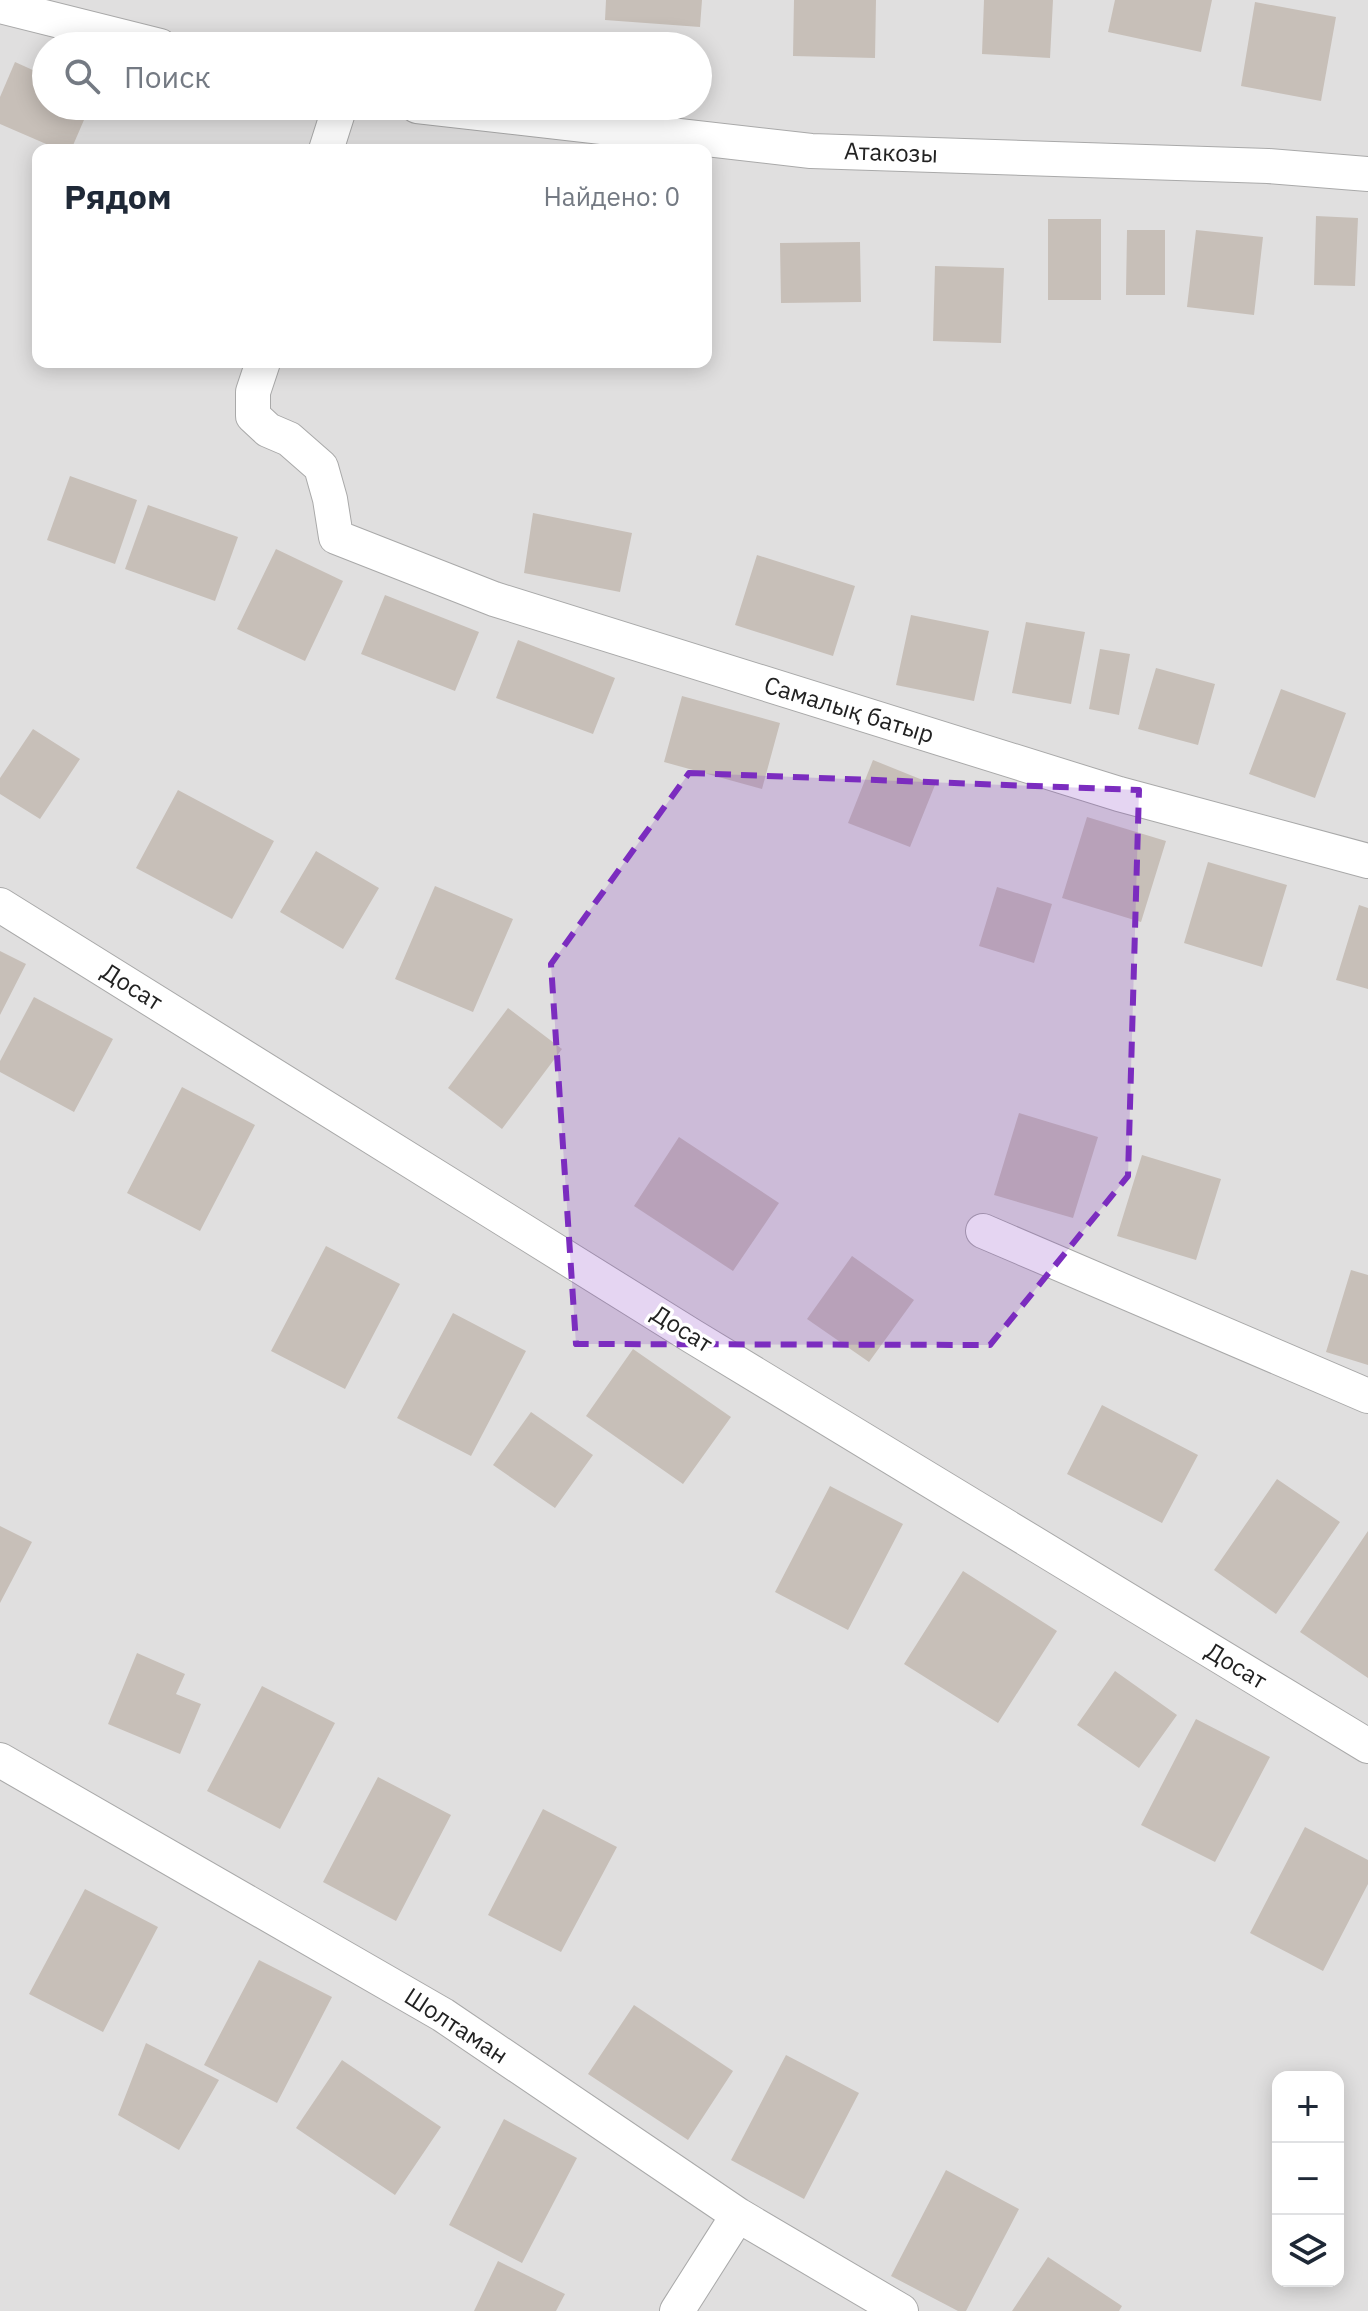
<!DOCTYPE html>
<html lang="ru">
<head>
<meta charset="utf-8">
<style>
	:root { --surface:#fff; --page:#f2f2f3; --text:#1f2937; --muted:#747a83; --line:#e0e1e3 }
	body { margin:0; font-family:"IBM Plex Sans",sans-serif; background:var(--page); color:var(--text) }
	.controls { position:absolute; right:24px; bottom:24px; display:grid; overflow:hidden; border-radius:16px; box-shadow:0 4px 20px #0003 }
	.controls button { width:72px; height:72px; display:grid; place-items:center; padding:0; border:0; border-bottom:2px solid var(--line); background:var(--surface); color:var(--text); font:40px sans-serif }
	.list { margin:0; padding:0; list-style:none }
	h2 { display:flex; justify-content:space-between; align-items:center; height:104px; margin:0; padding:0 32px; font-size:34px }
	h2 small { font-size:26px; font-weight:400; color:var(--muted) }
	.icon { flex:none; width:44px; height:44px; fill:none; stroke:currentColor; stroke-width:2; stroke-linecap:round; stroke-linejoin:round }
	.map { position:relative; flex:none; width:1368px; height:2311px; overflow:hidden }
	.search { position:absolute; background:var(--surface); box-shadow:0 4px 20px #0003; left:32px; top:32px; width:680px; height:88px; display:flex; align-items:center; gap:20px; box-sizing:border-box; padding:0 28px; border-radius:44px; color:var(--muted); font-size:30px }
	.panel { position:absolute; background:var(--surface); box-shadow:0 4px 20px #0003; left:32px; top:144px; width:680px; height:224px; border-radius:16px }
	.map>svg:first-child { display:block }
	.residential { fill:#e0dfdf; fill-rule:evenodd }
	.building { fill:#c7bfb8 }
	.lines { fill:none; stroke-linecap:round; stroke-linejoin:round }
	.minor-casing { stroke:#a9a9a9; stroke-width:36 }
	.minor { stroke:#fff; stroke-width:34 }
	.marked { fill:#7b2cbf; fill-opacity:0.2; stroke:#7b2cbf; stroke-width:6; stroke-dasharray:16 10; stroke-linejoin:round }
	.labels { text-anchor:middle; stroke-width:7; stroke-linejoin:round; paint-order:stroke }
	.street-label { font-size:24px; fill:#222; stroke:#fff }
</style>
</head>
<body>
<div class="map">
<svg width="1368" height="2311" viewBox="0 0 1368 2311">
	<rect width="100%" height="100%" fill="#f2efe9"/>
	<path class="residential" d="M 0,0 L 1368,0 L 1368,2311 L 0,2311 ZM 46,46 L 698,46 L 698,106 L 46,106 ZM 38,150 L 706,150 L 706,362 L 38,362 ZM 1278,2077 L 1338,2077 L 1338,2281 L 1278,2281 Z"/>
	<path class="building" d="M 606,0 L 702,0 L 700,27 L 605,20 Z
		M 794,0 L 876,0 L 875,58 L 793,56 Z
		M 984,0 L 1053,0 L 1050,58 L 982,54 Z
		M 1115,0 L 1212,0 L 1201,52 L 1108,32 Z
		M 1255,2 L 1336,17 L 1321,101 L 1241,86 Z
		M 15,62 L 46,76 L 46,106 L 90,106 L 71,150 L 60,150 L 0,124 L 0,97 Z
		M 1316,216 L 1358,218 L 1355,286 L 1314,285 Z
		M 1048,219 L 1101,219 L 1101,300 L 1048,300 Z
		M 1127,230 L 1165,230 L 1165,295 L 1126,295 Z
		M 1196,230 L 1263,237 L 1254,315 L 1187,307 Z
		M 860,242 L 861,302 L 781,303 L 780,243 Z
		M 935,266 L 1004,268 L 1001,343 L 933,341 Z
		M 70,476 L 137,500 L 115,564 L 47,540 Z
		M 148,505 L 238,537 L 215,601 L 125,569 Z
		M 533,513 L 632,533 L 620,592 L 524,573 Z
		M 276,549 L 343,581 L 305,661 L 237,629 Z
		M 757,555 L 855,586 L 833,656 L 735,625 Z
		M 385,595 L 479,632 L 455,691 L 361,654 Z
		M 911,615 L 989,631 L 974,701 L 896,685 Z
		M 1026,622 L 1085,632 L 1071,704 L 1012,693 Z
		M 518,640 L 615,678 L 593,734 L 496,698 Z
		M 1100,649 L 1130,654 L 1119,715 L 1089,709 Z
		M 1156,668 L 1215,684 L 1198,745 L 1138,729 Z
		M 1281,689 L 1346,713 L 1315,798 L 1249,774 Z
		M 682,696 L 780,723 L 762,789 L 664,762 Z
		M 33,729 L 80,759 L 40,819 L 0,794 L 0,778 Z
		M 873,760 L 935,785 L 910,847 L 848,823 Z
		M 178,790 L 274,841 L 232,919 L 136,868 Z
		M 1087,817 L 1166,841 L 1141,922 L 1062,898 Z
		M 316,851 L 379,888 L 343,949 L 280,912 Z
		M 1208,862 L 1287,885 L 1262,967 L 1184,943 Z
		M 435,886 L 513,919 L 473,1012 L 395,979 Z
		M 997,887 L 1052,904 L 1034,963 L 979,946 Z
		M 1359,905 L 1368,908 L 1368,989 L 1336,980 Z
		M 0,951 L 26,964 L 0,1015 Z
		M 34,997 L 113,1039 L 74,1112 L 0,1072 L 0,1061 Z
		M 508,1008 L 562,1049 L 502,1129 L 448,1088 Z
		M 182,1087 L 255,1125 L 200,1231 L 127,1193 Z
		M 1019,1113 L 1098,1137 L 1073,1218 L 994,1195 Z
		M 679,1137 L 779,1203 L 733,1271 L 634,1206 Z
		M 1142,1155 L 1221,1179 L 1196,1260 L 1117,1236 Z
		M 326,1246 L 400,1284 L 345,1389 L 271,1351 Z
		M 852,1256 L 914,1300 L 869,1362 L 807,1319 Z
		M 1351,1270 L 1368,1275 L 1368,1365 L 1326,1352 Z
		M 453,1313 L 526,1351 L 471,1456 L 397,1418 Z
		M 633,1349 L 731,1417 L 683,1484 L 586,1416 Z
		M 1102,1405 L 1198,1455 L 1162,1523 L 1067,1474 Z
		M 531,1412 L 593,1455 L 555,1508 L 493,1465 Z
		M 1277,1479 L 1340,1522 L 1276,1614 L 1214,1570 Z
		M 830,1486 L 903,1524 L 848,1630 L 775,1592 Z
		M 0,1526 L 32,1542 L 0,1603 Z
		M 1368,1531 L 1368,1678 L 1300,1632 Z
		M 963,1571 L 1057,1631 L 998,1723 L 904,1664 Z
		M 137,1653 L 185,1674 L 176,1694 L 201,1704 L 180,1754 L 108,1724 Z
		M 1115,1671 L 1177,1715 L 1139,1768 L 1077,1725 Z
		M 262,1686 L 335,1723 L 280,1829 L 207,1791 Z
		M 1196,1719 L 1270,1757 L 1215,1862 L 1141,1825 Z
		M 378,1777 L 451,1815 L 396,1921 L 323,1882 Z
		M 543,1809 L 617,1847 L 561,1952 L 488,1915 Z
		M 1305,1827 L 1368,1860 L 1368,1884 L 1323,1971 L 1250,1933 Z
		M 85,1889 L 158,1927 L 103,2032 L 29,1994 Z
		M 259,1960 L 332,1997 L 277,2103 L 204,2065 Z
		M 634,2005 L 733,2071 L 688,2140 L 588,2074 Z
		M 146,2043 L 219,2080 L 179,2150 L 118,2115 Z
		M 786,2055 L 859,2093 L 804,2199 L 731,2160 Z
		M 342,2060 L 441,2127 L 395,2195 L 296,2128 Z
		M 504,2119 L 577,2158 L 522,2263 L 449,2225 Z
		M 946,2170 L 1019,2209 L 966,2311 L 958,2311 L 891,2276 Z
		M 1048,2257 L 1122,2306 L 1119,2311 L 1012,2311 Z
		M 498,2261 L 565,2294 L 556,2311 L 474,2311 Z"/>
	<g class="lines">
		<g class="minor-casing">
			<path id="minor" d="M 0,6 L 160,46
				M 417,106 L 811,151 L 1268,166 L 1368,174
				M 326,150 L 340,106
				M 263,362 L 253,392 L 253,416 L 268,430 L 289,439 L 321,467 L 330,499 L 336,537 L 494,599 L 1119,794 L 1368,861
				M 0,905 L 692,1336 L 1368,1746
				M 983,1231 L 1368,1396
				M 0,1760 L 443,2015 L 738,2215 L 901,2311
				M 677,2311 L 738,2215"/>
		</g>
		<use href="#minor" class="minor"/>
	</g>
	<path class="marked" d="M 689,773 L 1139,790 L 1128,1176 L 990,1345 L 576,1344 L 551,964 Z"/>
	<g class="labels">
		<g class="street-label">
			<text transform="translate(891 153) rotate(2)" y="8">Атакозы</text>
			<text transform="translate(849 710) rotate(17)" y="8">Самалық батыр</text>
			<text transform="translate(132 987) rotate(32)" y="8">Досат</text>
			<text transform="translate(682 1329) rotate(32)" y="8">Досат</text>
			<text transform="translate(1236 1666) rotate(31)" y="8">Досат</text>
			<text transform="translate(456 2026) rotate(33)" y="8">Шолтаман</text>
		</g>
	</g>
</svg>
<div class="controls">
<button>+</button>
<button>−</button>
<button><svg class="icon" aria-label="layers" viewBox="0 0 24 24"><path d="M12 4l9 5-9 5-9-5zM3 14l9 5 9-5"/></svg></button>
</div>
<div class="search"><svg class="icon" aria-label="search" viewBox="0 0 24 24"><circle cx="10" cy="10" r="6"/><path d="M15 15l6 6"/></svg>Поиск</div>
<section class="panel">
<h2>Рядом<small>Найдено: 0</small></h2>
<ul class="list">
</ul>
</section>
</div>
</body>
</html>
